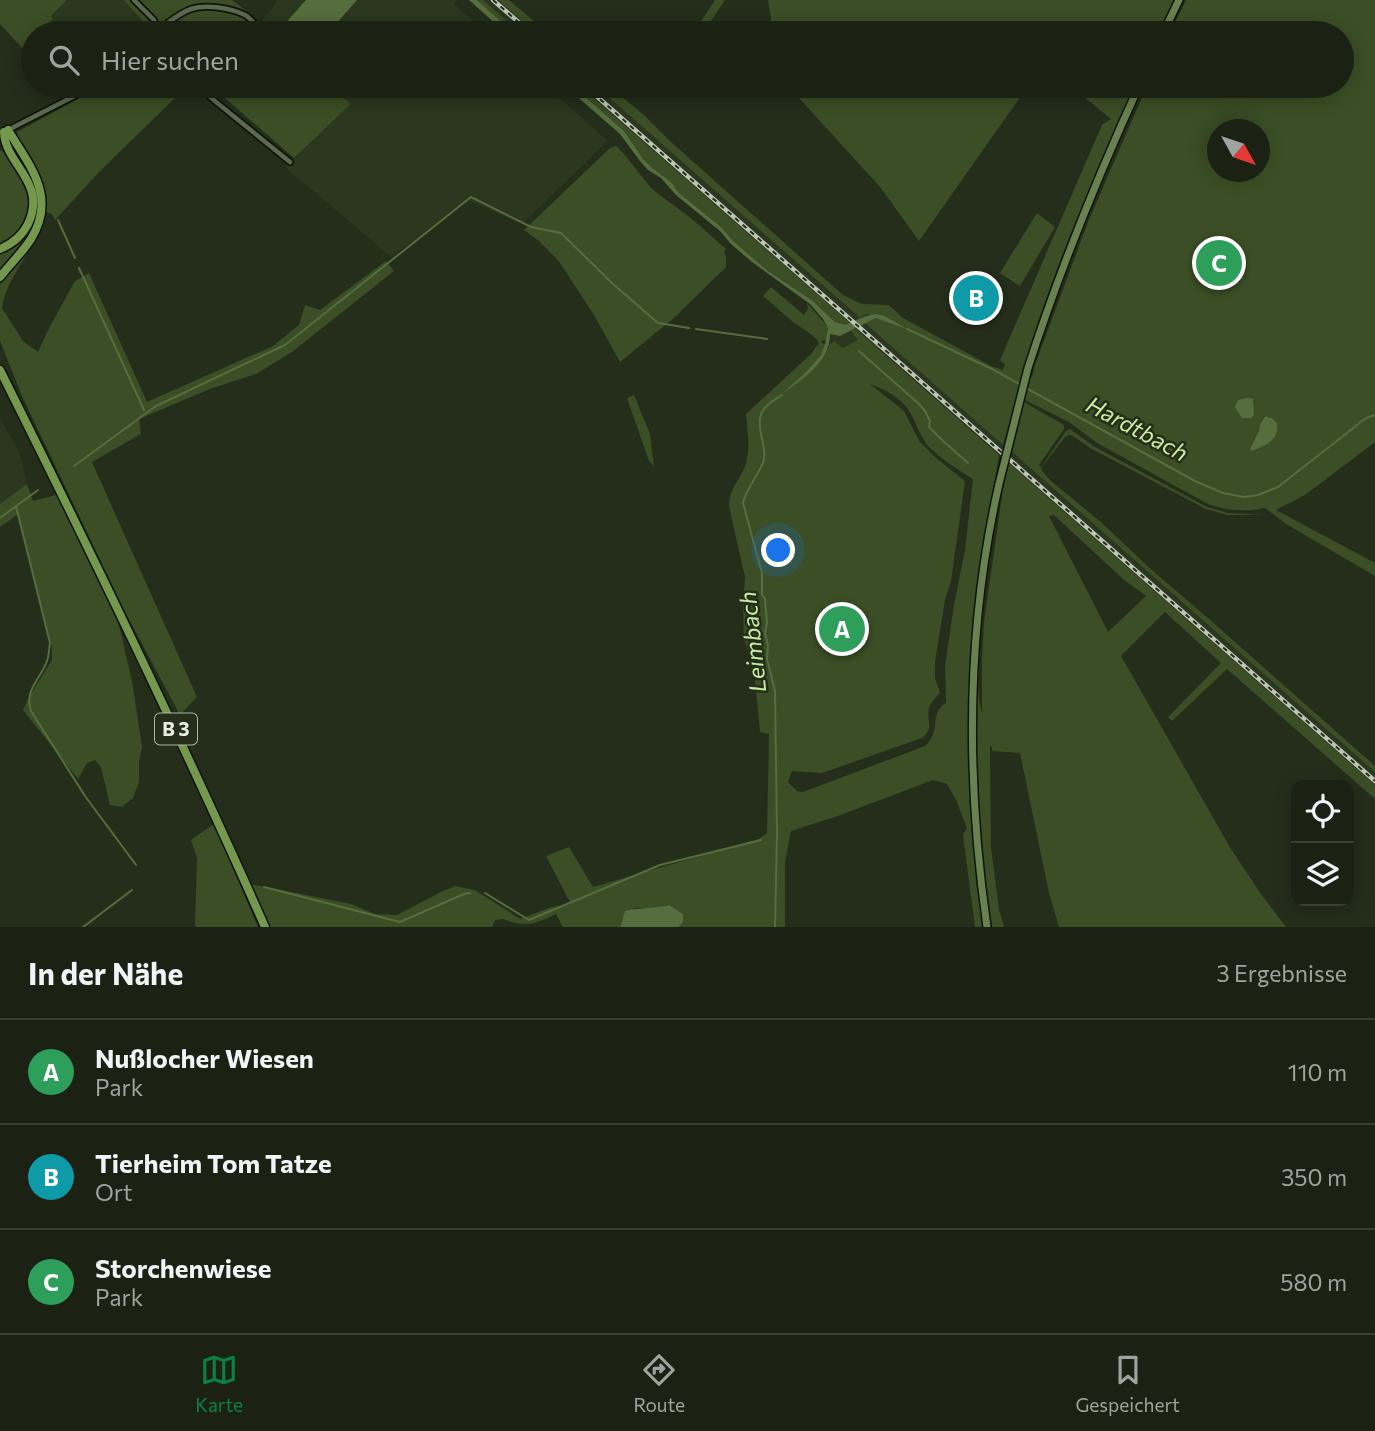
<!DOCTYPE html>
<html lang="de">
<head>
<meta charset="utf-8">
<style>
	:root { --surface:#1b2214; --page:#282f22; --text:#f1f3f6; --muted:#a0a4a0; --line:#393f34; --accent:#0b8043 }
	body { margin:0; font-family:Commissioner,sans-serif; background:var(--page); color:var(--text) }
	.controls { position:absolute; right:21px; bottom:21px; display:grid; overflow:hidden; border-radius:14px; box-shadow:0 4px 18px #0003 }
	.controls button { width:63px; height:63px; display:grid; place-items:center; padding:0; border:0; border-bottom:2px solid var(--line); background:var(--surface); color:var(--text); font:35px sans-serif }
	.compass { position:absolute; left:1207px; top:119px; width:63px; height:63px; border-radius:50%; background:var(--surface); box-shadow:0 4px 18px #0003; rotate:130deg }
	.you { position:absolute; left:779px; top:551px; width:24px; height:24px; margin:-18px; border:5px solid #fff; border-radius:50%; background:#1a73e8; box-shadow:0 0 0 10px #1a73e833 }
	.badge { display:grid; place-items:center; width:46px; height:46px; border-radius:50%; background:var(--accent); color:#fff; font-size:23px; font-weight:700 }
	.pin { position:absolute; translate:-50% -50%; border:4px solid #fff; box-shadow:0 2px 7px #0006 }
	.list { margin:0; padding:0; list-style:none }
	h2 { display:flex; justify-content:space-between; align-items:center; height:91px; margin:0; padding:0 28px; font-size:30px }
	h2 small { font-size:23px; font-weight:400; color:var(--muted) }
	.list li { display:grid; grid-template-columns:46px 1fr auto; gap:21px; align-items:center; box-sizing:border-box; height:105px; padding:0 28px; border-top:2px solid var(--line) }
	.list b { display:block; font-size:26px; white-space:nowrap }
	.list p { margin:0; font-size:23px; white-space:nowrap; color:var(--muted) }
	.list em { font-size:23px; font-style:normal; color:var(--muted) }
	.icon { flex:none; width:38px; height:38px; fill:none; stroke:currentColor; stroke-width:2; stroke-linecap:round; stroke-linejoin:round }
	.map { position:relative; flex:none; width:1375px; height:927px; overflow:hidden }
	.search { position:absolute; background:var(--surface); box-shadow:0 4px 18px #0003; left:21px; right:21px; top:21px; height:77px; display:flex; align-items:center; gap:18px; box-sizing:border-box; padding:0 24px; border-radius:38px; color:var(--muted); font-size:26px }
	.sheet { height:406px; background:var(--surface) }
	nav { display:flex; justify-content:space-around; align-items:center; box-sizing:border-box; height:98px; border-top:2px solid var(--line); background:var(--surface); font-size:19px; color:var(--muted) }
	nav a { display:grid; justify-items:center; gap:4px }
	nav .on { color:var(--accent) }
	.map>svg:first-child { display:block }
	.built { fill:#2b371e }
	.green { fill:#3b4e25; fill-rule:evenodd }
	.water { fill:#566d3d }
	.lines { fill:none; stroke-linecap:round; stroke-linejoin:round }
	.stream { stroke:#566d3d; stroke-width:2 }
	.street-casing { stroke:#0d1605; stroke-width:8 }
	.secondary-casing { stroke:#0d1605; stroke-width:10 }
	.primary-casing { stroke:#0d1605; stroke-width:11 }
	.street { stroke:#5d6853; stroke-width:4.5 }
	.secondary { stroke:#698050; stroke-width:7 }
	.primary { stroke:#76984e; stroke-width:8 }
	.rail-casing { stroke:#bec6b8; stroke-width:4.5 }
	.rail { stroke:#242e1b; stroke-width:2; stroke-dasharray:5; stroke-linecap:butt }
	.secondary-bridge-casing { stroke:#0d1605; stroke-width:10; stroke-linecap:butt }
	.secondary-bridge { stroke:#698050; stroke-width:7 }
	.labels { text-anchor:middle; stroke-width:5; stroke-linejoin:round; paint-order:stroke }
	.shield { fill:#242e1b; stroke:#adb5a6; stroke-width:2 }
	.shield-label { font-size:19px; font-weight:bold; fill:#e8efe2 }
	.water-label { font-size:23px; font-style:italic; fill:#c7eda0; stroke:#242e1b }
</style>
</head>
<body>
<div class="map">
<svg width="1375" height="927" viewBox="0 0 1375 927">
	<rect width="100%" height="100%" fill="#242e1b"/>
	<path class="built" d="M 67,0 L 124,0 L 148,25 L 149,31 L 148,33 L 38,33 L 53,19 L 51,17 Z
		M 275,0 L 457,0 L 454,4 L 487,33 L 260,33 L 255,29 L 277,2 Z
		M 483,0 L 498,0 L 536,33 L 521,33 Z
		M 330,86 L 546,86 L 608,141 L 522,224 L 467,200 L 391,257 L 285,167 L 351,104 Z
		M 580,86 L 596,86 L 1375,772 L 1375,785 Z
		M 851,330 L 859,340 L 843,348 L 830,340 L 830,334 L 842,335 Z
		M 0,419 L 20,453 L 27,484 L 0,504 Z"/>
	<path class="green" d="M 0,0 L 67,0 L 51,16 L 53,19 L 38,33 L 33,33 L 33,38 L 22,48 L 0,24 Z
		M 124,0 L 232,0 L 248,12 L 249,23 L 260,33 L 165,33 L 166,31 L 161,23 L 149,28 Z
		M 477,0 L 483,0 L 521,33 L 514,33 Z
		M 498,0 L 509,0 L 548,33 L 536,33 Z
		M 715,0 L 725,0 L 703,33 L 693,33 Z
		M 768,0 L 1175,0 L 1159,33 L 771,33 L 771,18 Z
		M 1186,0 L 1375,0 L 1375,442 L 1305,495 L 1276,510 L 1375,563 L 1375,576 L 1286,524 L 1265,508 C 1246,512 1227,511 1208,504 L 1097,443 L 1069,422 L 1017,396 L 1003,445 L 865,323 L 877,318 L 903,327 L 867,314 L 860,318 L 596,86 L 609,86 L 644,115 L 671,142 L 843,295 L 862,304 L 889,305 L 903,318 L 991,366 L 1003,370 L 1005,364 L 1000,360 L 1102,125 L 1111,119 L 1071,86 L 1135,86 C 1093,180 1050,275 1022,375 L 1032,377 L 1035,365 L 1088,222 L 1147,86 L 1342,86 L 1342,33 L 1170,33 ZM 1218,130 L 1260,130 L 1260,172 L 1218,172 ZM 1264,416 L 1272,418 L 1277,423 L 1252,443 L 1257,437 Z
		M 102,86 L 196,86 L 193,88 L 191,95 L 179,95 L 174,99 L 100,171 L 55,220 L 52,214 L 45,212 C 46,195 41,177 32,162 C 26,152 19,144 17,132 Z
		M 211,86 L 330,86 L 351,104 L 294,158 Z
		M 573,86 L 580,86 L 850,323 L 843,326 L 835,322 L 813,301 L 768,271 L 734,242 L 722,228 L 678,192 L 672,183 L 652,169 L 643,159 L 624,131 Z
		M 788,86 L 1028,86 L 919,241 L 881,188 Z
		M 616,146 L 624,154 L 652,189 L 692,219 L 726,249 L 724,252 L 726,257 L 726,267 L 674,318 L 620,362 L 594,315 L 558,260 L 539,241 L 524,230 L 610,148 Z
		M 0,150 C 11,155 15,164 20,175 C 23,180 26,185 27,190 C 35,213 20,234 0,244 Z
		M 1037,213 L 1055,227 L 1020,286 L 1000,273 Z
		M 27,235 L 0,272 L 0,253 L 14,247 Z
		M 33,244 C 21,265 5,285 2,308 L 23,341 L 38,352 L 48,330 L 75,281 L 89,273 L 147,402 L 273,346 L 299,325 L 305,305 L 320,310 L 386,261 L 394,271 L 292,352 L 256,374 L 210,389 L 139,419 L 141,434 L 92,462 L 197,697 L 180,715 L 124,610 L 22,396 L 0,341 L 0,285 L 28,246 Z
		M 771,287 L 804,315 L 808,308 L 807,303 L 828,327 L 826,340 L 821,341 L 823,344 L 825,344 L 826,352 L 830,344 L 834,341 L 843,348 L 858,340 L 851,331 L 856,329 L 999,455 L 978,582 L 973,621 L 969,679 L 969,772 L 970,808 L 978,890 L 983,927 L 975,927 L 963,835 L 967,828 L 956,800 L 947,784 L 933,780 L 838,816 L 791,831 L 785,862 L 785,927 L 679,927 L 683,922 L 669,905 L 656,908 L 635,908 L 622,919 L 620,927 L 563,927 L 556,914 C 533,925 526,927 503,919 L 495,920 L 492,927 L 269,927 L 250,884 L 351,904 L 375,914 L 397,915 L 441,892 L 455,886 L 475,890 L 520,919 L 552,907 L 571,904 L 546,856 L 569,847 L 593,887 L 759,839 L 767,833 L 769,734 L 760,732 L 754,668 L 744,639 L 743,608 L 745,577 L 729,506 C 729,486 744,477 747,459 C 750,445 747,428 746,414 L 812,353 L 817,345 L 819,346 L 818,341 L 812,335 L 793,322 L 763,296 ZM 870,384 C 885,390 901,397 910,412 C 916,423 920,436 928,446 C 941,459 957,469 973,479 L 965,550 L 954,605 L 945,666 L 946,703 C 929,712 941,734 925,746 L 803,792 L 797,791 L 788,782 L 792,771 L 822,773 L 922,738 C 935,728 926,721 929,708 C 931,702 936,697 940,693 L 935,678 L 935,662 L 945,600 L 951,581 L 965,481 L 936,458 L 920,442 L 904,411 Z
		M 634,395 L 650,434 L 654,466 L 649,461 L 627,398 Z
		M 1024,402 L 1064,425 L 1064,429 L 1039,465 L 1041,467 L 1066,431 L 1070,429 L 1095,447 L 1207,507 L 1228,513 L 1264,515 L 1228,515 L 1206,509 L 1090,448 L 1073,436 L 1069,435 L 1065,437 L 1041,468 L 1043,472 L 1051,481 L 1102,523 L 1154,572 L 1209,619 L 1375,766 L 1375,772 L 1012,452 Z
		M 1009,463 L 1375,785 L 1375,799 L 1227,669 L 1172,721 L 1168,717 L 1221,663 L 1165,612 L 1121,656 L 1231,849 L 1261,894 L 1286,927 L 1059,927 L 1049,893 L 1020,753 L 992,751 L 992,747 L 990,746 L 991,847 L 999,909 L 1004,927 L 992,927 C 989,907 985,890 983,870 C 969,742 976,614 1001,489 L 989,557 L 981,622 L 978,679 L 979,700 L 982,713 L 982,659 L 984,622 L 1003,489 ZM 1054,515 L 1124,580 L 1146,596 L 1108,632 L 1049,516 Z
		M 27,484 L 33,501 L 56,495 L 77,532 L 117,617 L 132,681 L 142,747 L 139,762 L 139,782 L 133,798 L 122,807 L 110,805 L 101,767 L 95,760 L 87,763 L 78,779 L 23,710 L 29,697 L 52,660 L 52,647 L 17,515 L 0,527 L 0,504 Z
		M 214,824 L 258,927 L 196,927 L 195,924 L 197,858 L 191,840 Z"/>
	<path class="water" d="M 306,0 L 357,0 L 328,33 L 287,33 L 281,28 Z
		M 469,0 L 477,0 L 514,33 L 506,33 Z
		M 565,86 L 573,86 L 624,131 L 643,159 L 652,168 L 672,183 L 678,192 L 722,228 L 734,242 L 768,271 L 813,301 L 835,322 L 845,325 C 879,310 875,310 907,329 L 876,318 L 840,336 L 830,334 C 831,361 802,380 782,394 L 807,371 L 821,355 L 825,344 L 828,328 L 823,319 L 810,304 L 752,262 L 731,244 L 720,231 L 676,195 L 661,178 L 648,170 L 640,161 L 620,134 Z
		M 1247,398 L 1253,399 L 1254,415 L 1251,418 L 1242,418 L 1235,407 L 1238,400 Z
		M 1265,416 L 1272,418 L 1277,423 C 1279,441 1266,445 1252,451 L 1250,449 L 1259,431 L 1260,425 Z
		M 669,905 L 683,914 L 683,922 L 679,927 L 620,927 L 625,911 C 640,907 654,909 669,905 Z"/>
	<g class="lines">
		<path class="stream" d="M 58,220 L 75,258
			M 79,268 L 144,410
			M 696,329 L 767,339
			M 907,329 L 992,369 L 1021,385
			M 859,351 L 919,404 L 925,411 L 930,421 L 929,427 L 942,440 L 968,463
			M 1026,388 L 1195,481 L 1223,493 L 1244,497 L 1258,495 L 1278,487 L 1366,418 L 1375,415
			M 74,466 L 156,406 L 285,345 L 471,197 L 531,227 L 561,233 L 613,284 L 658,323 L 689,328
			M 16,506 L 50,643 C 49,649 49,655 47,661 C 40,680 24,690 31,711 L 85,796 L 136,865
			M 0,518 L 38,490
			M 264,887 L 400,922 L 464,894 L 470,893
			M 485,893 L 529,920 L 660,865 L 761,840
			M 83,927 L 132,890
			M 775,927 L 777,833 L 775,691 L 767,659 L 768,645 L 765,633 L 767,623 L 765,599 L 762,594 L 762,573 L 743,503 C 747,487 757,477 763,463 C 769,446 752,424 764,409 C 768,403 776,399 782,395"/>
		<g class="street-casing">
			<path id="street" d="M 134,0 L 154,20 L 158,30
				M 158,30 C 168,23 179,13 191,9 C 206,4 231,8 245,15 C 250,18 254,23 257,27
				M 198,86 L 216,102 L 290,162
				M 8,130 L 94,86"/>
		</g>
		<g class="secondary-casing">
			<path id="secondary" d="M 1163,33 L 1179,0
				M 1028,368 C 1059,272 1097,178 1139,86
				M 987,927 C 966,780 966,629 999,484"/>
		</g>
		<g class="primary-casing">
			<path id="primary" d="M 0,249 C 12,244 22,236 28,224 C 48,182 5,165 4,132
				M 0,277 C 10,264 22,253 31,239 C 57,197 30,166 8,130
				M 0,370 C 92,554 182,739 265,927"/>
		</g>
		<use href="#street" class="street"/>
		<use href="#secondary" class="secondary"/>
		<use href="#primary" class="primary"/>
		<g class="rail-casing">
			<path id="rail" d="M 493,0 L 531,33
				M 585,86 L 1375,781"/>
		</g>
		<use href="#rail" class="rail"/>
		<g class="secondary-bridge-casing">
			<path id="secondary-bridge" d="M 999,484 L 1028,368"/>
		</g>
		<use href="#secondary-bridge" class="secondary-bridge"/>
	</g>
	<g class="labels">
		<rect class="shield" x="155" y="713.5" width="42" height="31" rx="5"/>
		<g class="shield-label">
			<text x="176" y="736">B 3</text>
		</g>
		<g class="water-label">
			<text transform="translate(1137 429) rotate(28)" y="8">Hardtbach</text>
			<text transform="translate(753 642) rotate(-96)" y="8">Leimbach</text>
		</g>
	</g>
</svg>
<div class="controls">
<button><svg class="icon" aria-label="locate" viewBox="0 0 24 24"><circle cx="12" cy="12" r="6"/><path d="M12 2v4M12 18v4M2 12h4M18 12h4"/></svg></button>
<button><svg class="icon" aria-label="layers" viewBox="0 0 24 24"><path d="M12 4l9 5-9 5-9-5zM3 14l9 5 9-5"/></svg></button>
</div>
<svg class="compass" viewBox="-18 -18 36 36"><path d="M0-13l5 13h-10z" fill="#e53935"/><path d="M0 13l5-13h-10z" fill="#a0a4a0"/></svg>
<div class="you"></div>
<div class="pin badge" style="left:842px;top:629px;background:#2e9e5b">A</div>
<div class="pin badge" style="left:976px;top:298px;background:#0f9aa8">B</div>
<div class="pin badge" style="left:1219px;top:263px;background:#2e9e5b">C</div>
<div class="search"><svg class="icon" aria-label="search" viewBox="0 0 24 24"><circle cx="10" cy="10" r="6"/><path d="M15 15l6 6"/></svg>Hier suchen</div>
</div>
<section class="sheet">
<h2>In der Nähe<small>3 Ergebnisse</small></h2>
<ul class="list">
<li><span class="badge" style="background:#2e9e5b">A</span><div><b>Nußlocher Wiesen</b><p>Park</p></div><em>110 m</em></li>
<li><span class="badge" style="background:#0f9aa8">B</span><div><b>Tierheim Tom Tatze</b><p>Ort</p></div><em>350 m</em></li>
<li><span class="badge" style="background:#2e9e5b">C</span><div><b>Storchenwiese</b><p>Park</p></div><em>580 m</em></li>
</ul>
</section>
<nav>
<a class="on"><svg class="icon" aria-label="map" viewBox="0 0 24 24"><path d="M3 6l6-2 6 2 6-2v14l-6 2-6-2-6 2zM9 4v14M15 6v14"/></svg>Karte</a>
<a><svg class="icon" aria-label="directions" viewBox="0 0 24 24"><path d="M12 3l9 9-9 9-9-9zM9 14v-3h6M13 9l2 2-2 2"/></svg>Route</a>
<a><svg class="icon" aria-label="saved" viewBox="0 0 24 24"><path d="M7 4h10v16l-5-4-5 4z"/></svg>Gespeichert</a>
</nav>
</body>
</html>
